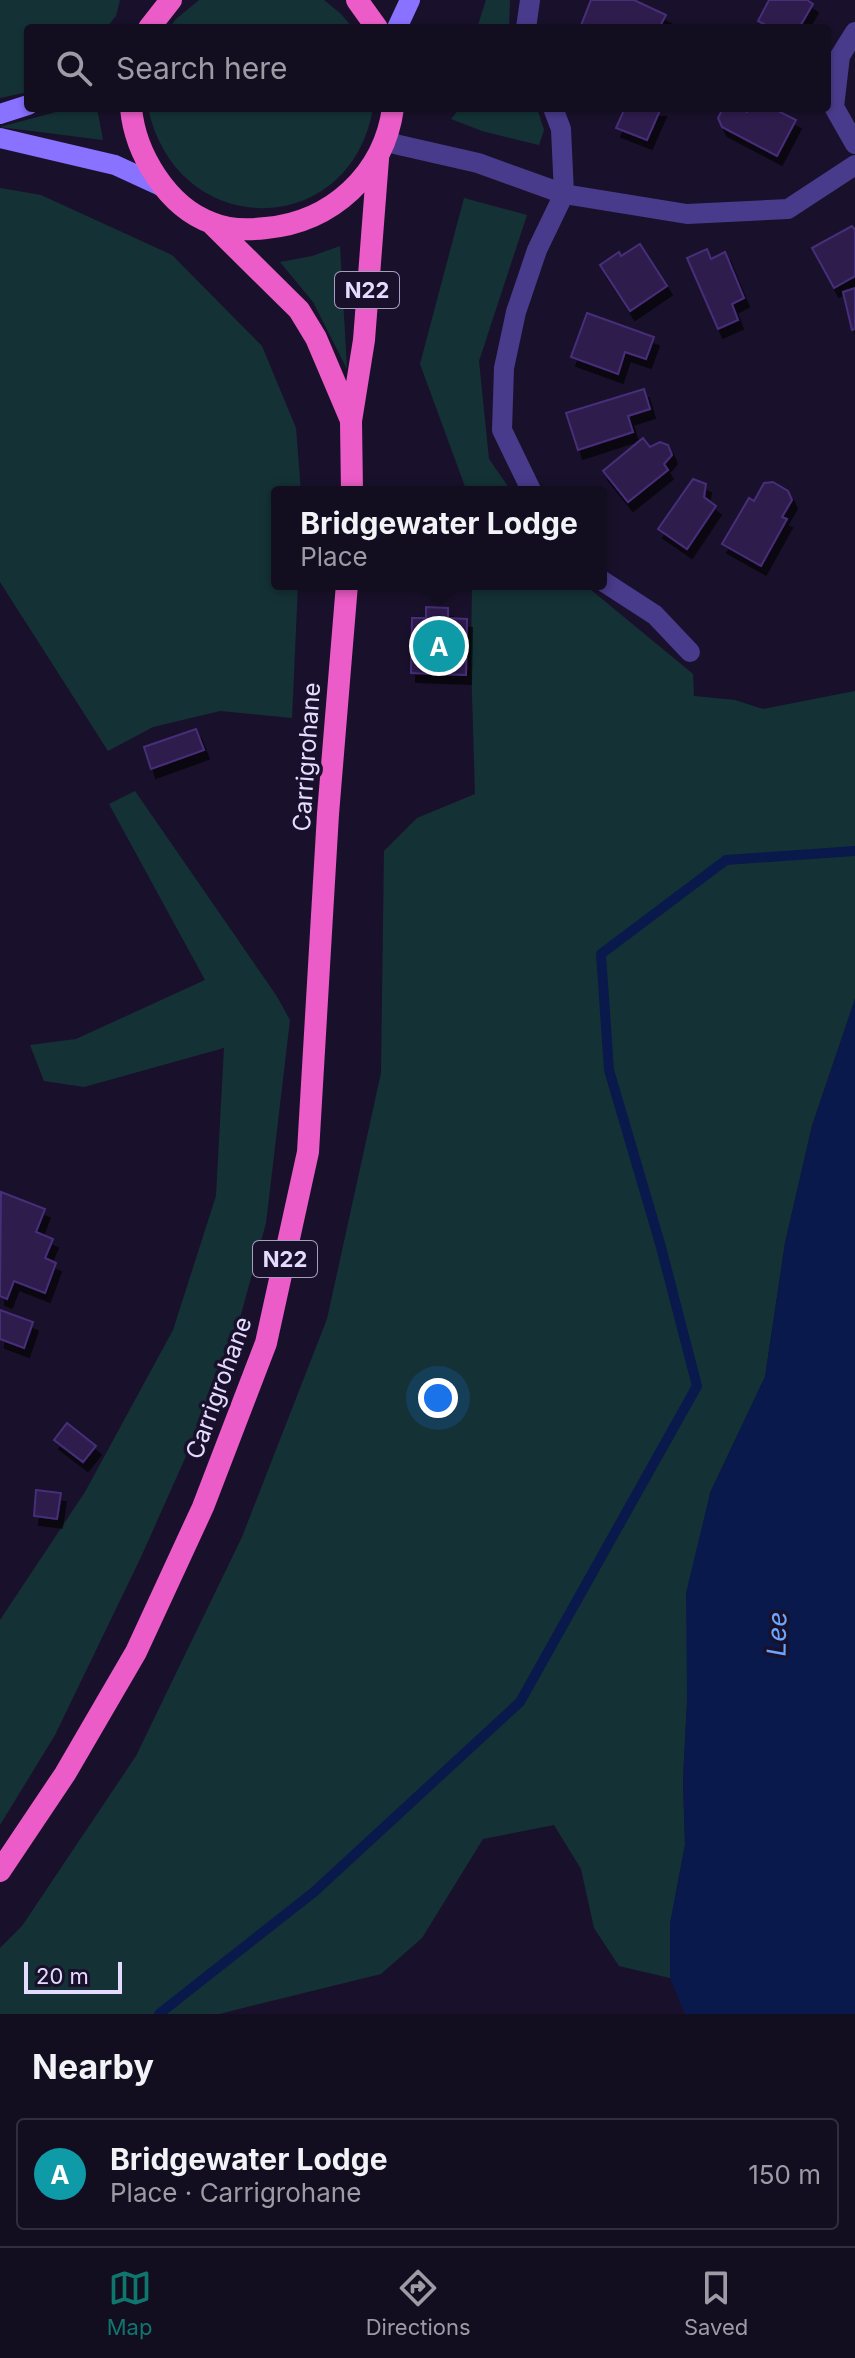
<!DOCTYPE html>
<html lang="en">
<head>
<meta charset="utf-8">
<style>
	:root { --surface:#130d20; --page:#1c1629; --text:#f1f3f6; --muted:#9d9ca5; --line:#322d3e; --accent:#0f766e }
	body { margin:0; font-family:Inter,sans-serif; background:var(--page); color:var(--text) }
	.scale { position:absolute; left:24px; bottom:20px; width:98px; box-sizing:border-box; padding-left:8px; border:4px solid #e4dbff; border-top:0; font-size:22px; line-height:28px; white-space:nowrap; color:#e4dbff; -webkit-text-stroke:6px #19112b; paint-order:stroke }
	.you { position:absolute; left:438px; top:1398px; width:28px; height:28px; margin:-20px; border:6px solid #fff; border-radius:50%; background:#1a73e8; box-shadow:0 0 0 12px #1a73e833 }
	.badge { display:grid; place-items:center; width:52px; height:52px; border-radius:50%; background:var(--accent); color:#fff; font-size:26px; font-weight:700 }
	.pin { position:absolute; translate:-50% -50%; border:4px solid #fff; box-shadow:0 2px 8px #0006 }
	.popup { position:absolute; left:271px; top:486px; width:336px; height:104px; box-sizing:border-box; display:grid; place-content:center; border-radius:8px; background:var(--surface); filter:drop-shadow(0 2px 6px #0005); font-size:26px; white-space:nowrap; color:var(--muted) }
	.popup b { font-size:30px; color:var(--text) }
	.popup::after { content:''; position:absolute; left:50%; top:100%; margin-left:-16px; border:16px solid transparent; border-top-color:var(--surface) }
	.list { margin:0; padding:0; list-style:none }
	h2 { display:flex; justify-content:space-between; align-items:center; height:104px; margin:0; padding:0 32px; font-size:34px }
	h2 small { font-size:26px; font-weight:400; color:var(--muted) }
	.list li { display:grid; grid-template-columns:52px 1fr auto; gap:24px; align-items:center; box-sizing:border-box; height:112px; margin:0 16px 16px; padding:0 16px; border:2px solid var(--line); border-radius:8px }
	.list b { display:block; font-size:30px; white-space:nowrap }
	.list p { margin:0; font-size:26px; white-space:nowrap; color:var(--muted) }
	.list em { font-size:26px; font-style:normal; color:var(--muted) }
	.icon { flex:none; width:44px; height:44px; fill:none; stroke:currentColor; stroke-width:2; stroke-linecap:round; stroke-linejoin:round }
	.map { position:relative; flex:none; width:855px; height:2014px; overflow:hidden }
	.search { position:absolute; background:var(--surface); box-shadow:0 2px 6px #0004; left:24px; right:24px; top:24px; height:88px; display:flex; align-items:center; gap:20px; box-sizing:border-box; padding:0 28px; border-radius:8px; color:var(--muted); font-size:30px }
	.sheet { height:232px; background:var(--surface) }
	nav { display:flex; justify-content:space-around; align-items:center; box-sizing:border-box; height:112px; border-top:2px solid var(--line); background:var(--surface); font-size:22px; color:var(--muted) }
	nav a { display:grid; justify-items:center; gap:4px }
	nav .on { color:var(--accent) }
	.map>svg:first-child { display:block }
	.green { fill:#143236 }
	.water { fill:#0a194b }
	.lines { fill:none; stroke-linecap:round; stroke-linejoin:round }
	.stream { stroke:#0a194b; stroke-width:10 }
	.building { fill:#2d1d4d; stroke:#472e79; stroke-width:2; filter:url(#shadow) }
	.minor { stroke:#493b8b; stroke-width:20 }
	.secondary { stroke:#8872ff; stroke-width:20 }
	.trunk { stroke:#ec5cc8; stroke-width:22 }
	.labels { text-anchor:middle; stroke-width:7; stroke-linejoin:round; paint-order:stroke }
	.shield { fill:#19112b; stroke:#a79ebf; stroke-width:2 }
	.shield-label { font-size:22px; font-weight:bold; fill:#e4dbff }
	.street-label { font-size:24px; fill:#e4dbff; stroke:#19112b }
	.water-label { font-size:26px; font-style:italic; fill:#69a6ff; stroke:#19112b }
</style>
</head>
<body>
<div class="map">
<svg width="855" height="2014" viewBox="0 0 855 2014">
	<defs>
		<filter id="shadow"><feDropShadow dx="5" dy="9" stdDeviation="0" flood-color="#0009"/></filter>
	</defs>
	<rect width="100%" height="100%" fill="#19112b"/>
	<path class="green" d="M 0,0 L 120,0 L 116,16 L 106,28 L 28,28 L 28,92 L 0,98 Z
		M 199,0 L 324,0 L 340,13 L 353,28 L 169,28 L 176,19 Z
		M 486,0 L 510,0 L 509,28 L 477,28 Z
		M 71,108 L 97,108 L 103,140 L 0,127 Z
		M 148,108 L 373,108 C 351,240 177,243 148,108 Z
		M 460,108 L 537,108 L 544,130 L 539,145 L 482,131 L 451,119 Z
		M 0,188 L 41,195 L 172,255 L 262,346 L 296,428 L 301,492 L 277,492 L 277,584 L 298,584 L 292,718 L 220,711 L 153,727 L 108,751 L 0,582 Z
		M 464,198 L 527,215 L 479,361 L 489,459 L 512,492 L 467,492 L 420,364 Z
		M 340,246 L 347,369 L 313,302 L 280,262 L 312,256 Z
		M 472,584 L 584,584 L 693,674 L 694,696 L 735,700 L 763,709 L 855,691 L 855,999 L 812,1126 L 785,1243 L 765,1377 L 710,1493 L 687,1701 L 683,1780 L 685,1845 L 670,1924 L 670,1978 L 619,1966 L 594,1928 L 581,1869 L 554,1825 L 483,1839 L 422,1938 L 381,1974 L 219,2014 L 0,2014 L 0,1948 L 22,1926 L 136,1756 L 242,1537 L 327,1319 L 381,1073 L 384,851 L 417,818 L 475,794 L 471,661 Z
		M 135,791 L 276,995 L 290,1020 L 266,1223 L 228,1362 L 141,1557 L 55,1735 L 0,1825 L 0,1620 L 85,1492 L 173,1330 L 216,1196 L 224,1048 L 84,1087 L 44,1081 L 30,1045 L 76,1039 L 205,980 L 109,804 Z"/>
	<path class="water" d="M 855,999 L 855,2014 L 685,2014 L 670,1978 L 670,1924 L 685,1845 L 683,1780 L 687,1701 L 686,1593 L 710,1493 L 765,1377 L 785,1243 L 812,1126 Z"/>
	<g class="lines">
		<path class="stream" d="M 159,2014 L 314,1892 L 520,1702 L 697,1386 L 661,1247 L 609,1070 L 601,954 L 726,860 L 855,851"/>
	</g>
	<path class="building" d="M 591,0 L 634,0 L 666,15 L 659,28 L 580,28 Z
		M 769,0 L 807,0 L 813,4 L 799,28 L 771,28 L 758,21 Z
		M 625,108 L 661,108 L 647,140 L 616,128 Z
		M 723,108 L 739,108 L 747,112 L 749,108 L 772,108 L 796,120 L 777,156 L 722,127 L 718,118 Z
		M 852,226 L 855,230 L 855,276 L 834,288 L 812,248 Z
		M 640,244 L 667,286 L 630,311 L 600,265 L 619,252 L 621,256 Z
		M 707,249 L 711,259 L 725,252 L 744,298 L 732,304 L 738,320 L 718,329 L 687,258 Z
		M 855,288 L 855,329 L 852,330 L 843,292 Z
		M 587,313 L 654,337 L 646,359 L 625,352 L 618,374 L 571,357 Z
		M 644,389 L 650,409 L 628,416 L 633,432 L 578,450 L 566,413 Z
		M 643,438 L 650,447 L 660,442 L 668,445 L 672,455 L 664,464 L 668,470 L 628,502 L 603,471 Z
		M 693,479 L 706,484 L 704,497 L 716,506 L 687,549 L 658,529 Z
		M 773,482 L 788,491 L 792,500 L 782,517 L 787,519 L 761,566 L 722,544 L 749,498 L 754,501 L 764,483 Z
		M 426,607 L 448,608 L 448,618 L 467,619 L 466,675 L 411,673 L 412,618 L 426,618 Z
		M 196,729 L 204,750 L 151,769 L 144,747 Z
		M 1,1192 L 45,1209 L 36,1232 L 53,1239 L 45,1258 L 56,1263 L 45,1293 L 14,1281 L 7,1299 L 0,1296 Z
		M 0,1310 L 33,1322 L 24,1348 L 0,1339 Z
		M 67,1423 L 96,1446 L 83,1462 L 54,1440 Z
		M 36,1490 L 61,1493 L 57,1519 L 34,1516 Z"/>
	<g class="lines">
		<path class="minor" d="M 526,28 L 530,0
			M 855,32 L 840,56 L 834,107 L 855,144
			M 386,142 L 478,163 L 564,194 L 687,214 L 788,209 L 855,165
			M 532,492 L 502,430 L 504,368 L 516,312 L 537,250 L 564,194 L 561,129 L 553,108
			M 601,580 L 655,615 L 690,652"/>
		<path class="secondary" d="M 397,28 L 410,0
			M 0,114 L 28,105
			M 0,138 L 115,165 L 165,188"/>
		<path class="trunk" d="M 357,0 L 377,28
			M 149,28 L 171,0
			M 131,108 C 135,153 167,207 212,223 C 228,230 250,230 266,228 C 332,222 384,174 393,108
			M 212,224 L 299,310 L 316,338 L 350,418
			M 352,492 L 351,421 L 364,340 L 378,159
			M 0,1871 L 65,1774 L 136,1652 L 203,1507 L 266,1343 L 308,1152 L 328,814 L 347,584"/>
	</g>
	<g class="labels">
		<g class="shield">
			<rect x="335" y="272" width="64" height="36" rx="6"/>
			<rect x="253" y="1241" width="64" height="36" rx="6"/>
		</g>
		<g class="shield-label">
			<text x="367" y="298">N22</text>
			<text x="285" y="1267">N22</text>
		</g>
		<g class="street-label">
			<text transform="translate(307 757) rotate(-86)" y="8">Carrigrohane</text>
			<text transform="translate(219 1388) rotate(-70)" y="8">Carrigrohane</text>
		</g>
		<g class="water-label">
			<text transform="translate(777 1634) rotate(-89)" y="9">Lee</text>
		</g>
	</g>
</svg>
<div class="scale">20 m</div>
<div class="you"></div>
<div class="pin badge" style="left:439px;top:646px;background:#0f9aa8">A</div>
<div class="popup"><b>Bridgewater Lodge</b>Place</div>
<div class="search"><svg class="icon" aria-label="search" viewBox="0 0 24 24"><circle cx="10" cy="10" r="6"/><path d="M15 15l6 6"/></svg>Search here</div>
</div>
<section class="sheet">
<h2>Nearby<small></small></h2>
<ul class="list">
<li><span class="badge" style="background:#0f9aa8">A</span><div><b>Bridgewater Lodge</b><p>Place · Carrigrohane</p></div><em>150 m</em></li>
</ul>
</section>
<nav>
<a class="on"><svg class="icon" aria-label="map" viewBox="0 0 24 24"><path d="M3 6l6-2 6 2 6-2v14l-6 2-6-2-6 2zM9 4v14M15 6v14"/></svg>Map</a>
<a><svg class="icon" aria-label="directions" viewBox="0 0 24 24"><path d="M12 3l9 9-9 9-9-9zM9 14v-3h6M13 9l2 2-2 2"/></svg>Directions</a>
<a><svg class="icon" aria-label="saved" viewBox="0 0 24 24"><path d="M7 4h10v16l-5-4-5 4z"/></svg>Saved</a>
</nav>
</body>
</html>
